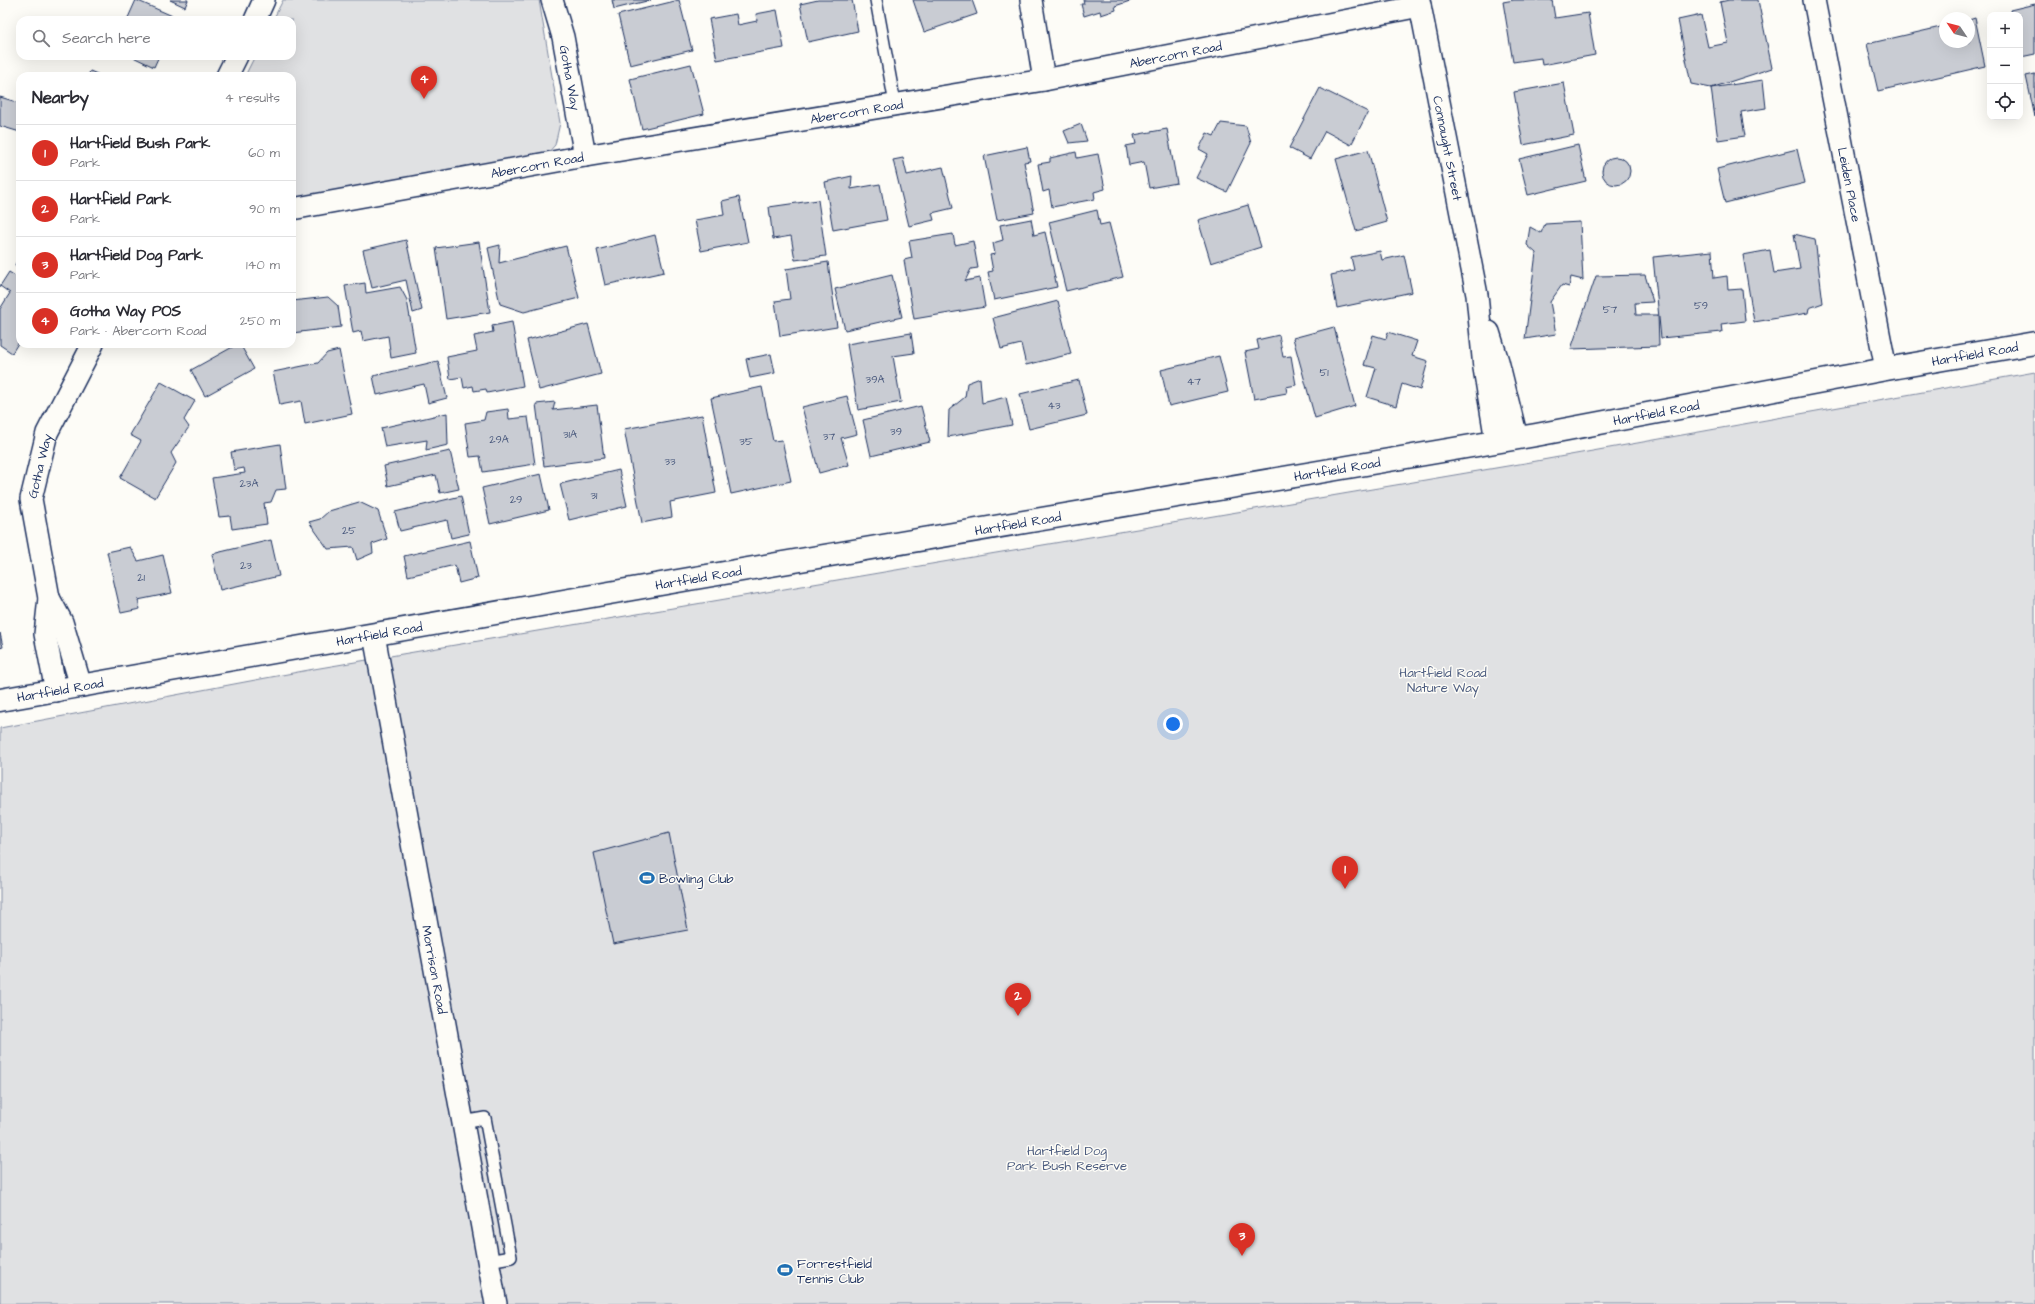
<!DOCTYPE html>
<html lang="en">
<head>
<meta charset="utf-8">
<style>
	:root { --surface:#fff; --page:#f2f2f3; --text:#2b2b33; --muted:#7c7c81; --line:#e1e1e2; --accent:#d93025 }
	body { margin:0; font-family:"Architects Daughter",sans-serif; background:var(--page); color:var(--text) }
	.controls { position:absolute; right:12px; top:12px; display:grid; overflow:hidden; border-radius:8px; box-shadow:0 4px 16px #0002 }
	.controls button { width:36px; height:36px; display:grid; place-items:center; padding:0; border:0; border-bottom:1px solid var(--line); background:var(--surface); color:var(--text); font:20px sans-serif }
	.compass { position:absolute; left:1939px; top:12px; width:36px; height:36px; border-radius:50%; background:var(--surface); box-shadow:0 4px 16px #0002; rotate:305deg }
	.you { position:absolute; left:1173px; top:724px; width:14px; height:14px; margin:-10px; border:3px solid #fff; border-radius:50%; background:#1a73e8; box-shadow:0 0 0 6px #1a73e833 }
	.badge { display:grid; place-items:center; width:26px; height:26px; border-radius:50%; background:var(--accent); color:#fff; font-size:13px; font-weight:700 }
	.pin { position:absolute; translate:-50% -33px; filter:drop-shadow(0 1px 2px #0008) }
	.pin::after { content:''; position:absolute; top:21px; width:14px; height:12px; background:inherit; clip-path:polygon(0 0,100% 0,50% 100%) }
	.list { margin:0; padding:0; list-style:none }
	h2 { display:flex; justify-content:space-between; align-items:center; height:52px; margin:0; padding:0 16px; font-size:17px }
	h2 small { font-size:13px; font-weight:400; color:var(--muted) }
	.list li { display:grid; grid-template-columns:26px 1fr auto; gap:12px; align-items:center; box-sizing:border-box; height:56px; padding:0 16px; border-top:1px solid var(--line) }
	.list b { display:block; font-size:15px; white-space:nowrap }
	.list p { margin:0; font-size:13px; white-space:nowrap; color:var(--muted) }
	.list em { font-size:13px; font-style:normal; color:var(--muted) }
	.icon { flex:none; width:22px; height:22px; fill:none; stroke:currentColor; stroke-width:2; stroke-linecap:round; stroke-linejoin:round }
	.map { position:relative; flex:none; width:2035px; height:1304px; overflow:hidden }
	.search { position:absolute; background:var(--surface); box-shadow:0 4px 16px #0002; left:16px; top:16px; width:280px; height:44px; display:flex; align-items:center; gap:10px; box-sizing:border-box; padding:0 14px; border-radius:12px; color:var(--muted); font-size:15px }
	.panel { position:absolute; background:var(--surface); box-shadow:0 4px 16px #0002; left:16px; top:72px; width:280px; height:276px; border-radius:12px }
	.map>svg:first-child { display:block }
	.green { fill:#e0e1e3; stroke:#7e88a0 }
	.building { fill:#c9ccd3; stroke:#1b2f5e }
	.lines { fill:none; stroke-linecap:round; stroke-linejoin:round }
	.lane-casing { stroke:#1b2f5e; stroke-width:14 }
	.street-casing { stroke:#1b2f5e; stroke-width:24 }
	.secondary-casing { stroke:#1b2f5e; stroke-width:25 }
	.lane { stroke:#fdfcf7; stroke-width:11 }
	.street { stroke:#fdfcf7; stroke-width:21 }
	.secondary { stroke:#fdfcf7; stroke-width:22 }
	.labels { text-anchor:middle; stroke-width:3; stroke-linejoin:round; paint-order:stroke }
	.number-label { font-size:11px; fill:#46567b }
	.street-label { font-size:13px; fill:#1b2f5e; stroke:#fdfcf7 }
	.park-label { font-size:13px; fill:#4c5c7f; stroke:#fdfcf7 }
	.poi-label { font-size:13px; fill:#1b2f5e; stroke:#fdfcf7; text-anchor:start }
</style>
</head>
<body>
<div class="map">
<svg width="2035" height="1304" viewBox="0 0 2035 1304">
	<rect width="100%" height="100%" fill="#fdfcf7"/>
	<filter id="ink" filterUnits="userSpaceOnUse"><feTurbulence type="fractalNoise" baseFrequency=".025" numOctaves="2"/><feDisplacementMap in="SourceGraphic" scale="8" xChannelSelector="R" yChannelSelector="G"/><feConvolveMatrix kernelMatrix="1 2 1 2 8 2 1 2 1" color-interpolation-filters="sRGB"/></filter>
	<g filter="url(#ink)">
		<path class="green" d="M 283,0 L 539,0 L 560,123 L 555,145 L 546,155 L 292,201 L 292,76 L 245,76 L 255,56 L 292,56 L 292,20 L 273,20 Z
			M 2035,372 L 2035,1304 L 0,1304 L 0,728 L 314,669 L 1531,462 Z"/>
		<path class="building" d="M 136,0 L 177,18 L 176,20 L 127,20 Z
			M 170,0 L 188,0 L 185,7 Z
			M 612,0 L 651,0 L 614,9 Z
			M 679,0 L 692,50 L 630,65 L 618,15 Z
			M 818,0 L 852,0 L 858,31 L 808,42 L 800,4 Z
			M 913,0 L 972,0 L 977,14 L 924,32 Z
			M 1083,0 L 1133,0 L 1115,6 L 1116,10 L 1101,15 L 1100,11 L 1084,16 L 1081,4 L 1084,4 Z
			M 1514,0 L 1552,0 L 1555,18 L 1588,13 L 1595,55 L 1542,65 L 1541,58 L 1513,62 L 1503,2 Z
			M 1729,0 L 1758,0 L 1772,68 L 1711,88 L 1691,84 L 1678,20 L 1701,15 L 1708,47 L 1728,43 L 1720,2 Z
			M 2035,4 L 2035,54 L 2021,57 L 2020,15 L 2011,15 L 2010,10 Z
			M 777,10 L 784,48 L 717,60 L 709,19 L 736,14 L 738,25 L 757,21 L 756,14 Z
			M 1975,18 L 1985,66 L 1878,91 L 1867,44 L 1945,26 L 1945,42 L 1969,42 L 1969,20 Z
			M 131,56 L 159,56 L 154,67 Z
			M 691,64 L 704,114 L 642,129 L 630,79 Z
			M 90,71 L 102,76 L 88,76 Z
			M 2035,74 L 2035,117 L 2026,76 Z
			M 1763,80 L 1766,108 L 1741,112 L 1745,136 L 1718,140 L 1711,88 Z
			M 1564,83 L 1574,135 L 1523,145 L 1514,92 Z
			M 1320,88 L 1368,112 L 1351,145 L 1325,131 L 1310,159 L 1289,148 Z
			M 0,97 L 20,103 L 20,132 L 0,126 Z
			M 1221,123 L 1246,126 L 1251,143 L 1227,192 L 1196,178 L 1208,154 L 1199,149 L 1207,133 L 1214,136 Z
			M 1081,124 L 1087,141 L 1069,143 L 1064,131 Z
			M 1167,129 L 1177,183 L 1149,188 L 1144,162 L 1129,165 L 1126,146 L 1136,144 L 1134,135 Z
			M 1578,145 L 1586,181 L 1528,195 L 1519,159 Z
			M 1027,147 L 1030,161 L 1024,162 L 1034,213 L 997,220 L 984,156 Z
			M 1797,149 L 1805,183 L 1725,203 L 1717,169 Z
			M 1368,150 L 1387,222 L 1356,231 L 1336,159 Z
			M 1076,152 L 1077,158 L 1098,154 L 1105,189 L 1094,192 L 1095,199 L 1052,207 L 1049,190 L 1043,192 L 1038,164 L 1050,162 L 1050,158 Z
			M1602 171a14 14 0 1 1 28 0a14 14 0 1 1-28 0Z
			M 903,158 L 907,175 L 943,167 L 953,208 L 932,213 L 934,220 L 909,226 L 893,160 Z
			M 852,176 L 851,189 L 880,184 L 887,220 L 833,230 L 825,182 Z
			M 739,197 L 748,242 L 701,251 L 695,220 L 724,215 L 722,201 Z
			M 818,200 L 826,256 L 795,260 L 791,236 L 773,239 L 769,207 Z
			M 1248,205 L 1261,247 L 1211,263 L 1198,220 Z
			M 1097,210 L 1100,225 L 1109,223 L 1123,277 L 1066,291 L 1049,222 Z
			M 1031,219 L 1034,235 L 1045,232 L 1057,287 L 994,300 L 988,272 L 993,271 L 990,255 L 995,254 L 993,243 L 1003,240 L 1000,225 Z
			M 1580,222 L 1583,280 L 1571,277 L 1569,287 L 1562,285 L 1550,302 L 1556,334 L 1525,339 L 1536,253 L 1527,245 L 1530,227 L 1541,233 L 1545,224 Z
			M 953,234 L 955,245 L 973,241 L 978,268 L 971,269 L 965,281 L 980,278 L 985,307 L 914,319 L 904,260 L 912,258 L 909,241 Z
			M 1794,234 L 1815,239 L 1823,303 L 1809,308 L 1808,313 L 1754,322 L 1743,255 L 1770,250 L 1774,273 L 1800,269 Z
			M 655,235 L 664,272 L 605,285 L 597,250 Z
			M 406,240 L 422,310 L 413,313 L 406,280 L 372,288 L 363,250 Z
			M 479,242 L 490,312 L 446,319 L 436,248 Z
			M 500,245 L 499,263 L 566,246 L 579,298 L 524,312 L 500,304 L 488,248 Z
			M 1380,251 L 1382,260 L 1404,255 L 1412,292 L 1337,308 L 1331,275 L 1354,270 L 1351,257 Z
			M 1712,251 L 1714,278 L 1727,276 L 1728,290 L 1742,289 L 1745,321 L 1721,324 L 1722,332 L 1661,338 L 1653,257 Z
			M 20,255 L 20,268 L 15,265 Z
			M 828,262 L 837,327 L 780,336 L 775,301 L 790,299 L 786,269 Z
			M 9,272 L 20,279 L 20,340 L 12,353 L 0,345 L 0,309 L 10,293 L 0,286 Z
			M 892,275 L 902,317 L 845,330 L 835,289 Z
			M 1645,275 L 1653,302 L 1635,303 L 1636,315 L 1658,315 L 1659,346 L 1571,349 L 1596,276 Z
			M 365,283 L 366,293 L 400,287 L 407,300 L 416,353 L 391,358 L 388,336 L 363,341 L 361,331 L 353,333 L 345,286 Z
			M 328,297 L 338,306 L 341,327 L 292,333 L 292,301 Z
			M 1058,301 L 1071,354 L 1026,365 L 1021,344 L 1001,349 L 993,318 Z
			M 512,322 L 523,386 L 487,393 L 486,389 L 474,391 L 473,386 L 464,388 L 462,377 L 450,379 L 447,357 L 477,351 L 474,336 L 493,332 L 492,326 Z
			M 588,324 L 601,374 L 539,390 L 527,340 Z
			M 1334,327 L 1355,406 L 1315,418 L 1293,338 Z
			M 1388,332 L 1417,341 L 1412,356 L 1428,361 L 1420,390 L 1402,384 L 1396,406 L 1367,397 L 1376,368 L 1364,365 L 1373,335 L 1386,339 Z
			M 911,333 L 914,353 L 893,356 L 901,402 L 858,410 L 847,344 Z
			M 1279,335 L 1283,357 L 1291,356 L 1296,385 L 1286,387 L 1287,393 L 1254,399 L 1245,352 L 1259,349 L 1257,340 Z
			M 238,344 L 240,344 L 254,369 L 205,396 L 191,370 Z
			M 339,350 L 352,414 L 305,424 L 301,401 L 280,405 L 273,372 L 318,363 L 327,353 Z
			M 771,354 L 775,373 L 750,378 L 746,359 Z
			M 1219,356 L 1228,392 L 1169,406 L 1161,370 Z
			M 438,361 L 447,398 L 428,403 L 424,384 L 377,395 L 373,376 Z
			M 980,378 L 982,403 L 1006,397 L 1012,425 L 948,437 L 949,410 L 965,397 L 967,383 Z
			M 1079,380 L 1087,415 L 1029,429 L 1020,394 Z
			M 161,382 L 195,401 L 184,420 L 189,427 L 171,453 L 176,463 L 155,498 L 120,478 L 141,441 L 130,435 Z
			M 762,387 L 773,441 L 782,440 L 791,481 L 731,494 L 711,398 Z
			M 847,396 L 857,434 L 841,438 L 849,465 L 819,473 L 802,407 Z
			M 555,402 L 553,410 L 597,405 L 604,458 L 544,466 L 536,404 Z
			M 921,406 L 930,442 L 871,456 L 863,420 Z
			M 508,409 L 509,419 L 528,417 L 535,464 L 483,472 L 480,456 L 470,457 L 465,423 L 484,420 L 486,412 Z
			M 447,413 L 448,445 L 426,450 L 427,440 L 385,447 L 381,428 Z
			M 702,415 L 716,493 L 670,502 L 672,517 L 642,523 L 624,429 Z
			M 280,444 L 286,489 L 276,490 L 271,502 L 264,503 L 267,524 L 232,529 L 230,516 L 219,517 L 212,478 L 245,473 L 244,468 L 234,470 L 231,452 Z
			M 450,451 L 459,489 L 440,493 L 436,475 L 388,486 L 384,466 Z
			M 619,470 L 627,506 L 569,520 L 560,484 Z
			M 541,474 L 549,510 L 490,524 L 482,488 Z
			M 461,496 L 469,534 L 451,538 L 447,520 L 400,531 L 395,512 Z
			M 359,502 L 378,511 L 387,539 L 372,544 L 373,553 L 357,560 L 353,547 L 328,549 L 309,522 L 320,519 L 329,511 Z
			M 271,540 L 279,576 L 220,590 L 212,554 Z
			M 470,541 L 478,578 L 459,583 L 455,565 L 408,576 L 404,556 Z
			M 130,547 L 138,561 L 163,555 L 172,593 L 138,600 L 140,609 L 121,613 L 107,552 Z
			M 0,633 L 3,647 L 0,648 Z
			M 669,833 L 688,930 L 613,944 L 594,853 Z"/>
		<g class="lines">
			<g class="lane-casing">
				<path id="lane" d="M 876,0 L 895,104
					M 462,1122 L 485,1118 L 511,1257 L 488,1261"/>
			</g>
			<g class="street-casing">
				<g id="street">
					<path id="s1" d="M 552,0 L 563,37 L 585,156"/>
					<path d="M 1031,0 L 1044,80"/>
					<path id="s2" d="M 1419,0 L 1477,295 L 1484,368 L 1496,441"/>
					<path id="s3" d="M 1814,0 L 1886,369"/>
					<path d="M 255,20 L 264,0"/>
					<path d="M 227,76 L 237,56"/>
					<path id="s4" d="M 292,209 L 585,156 L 1044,80 L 1420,6"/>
					<path d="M 1489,332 L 1498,361 L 1517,438"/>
					<path d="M 49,598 L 62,622 L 81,686"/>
					<path id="s5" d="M 374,635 L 496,1304"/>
					<path id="s6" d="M 56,691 L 45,634 L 49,598 L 31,499 L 47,433 L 93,344"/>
				</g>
			</g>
			<g class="secondary-casing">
				<g id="secondary">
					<path id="s7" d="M 0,700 L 689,579 L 1536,435 L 1886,369 L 2035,343"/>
				</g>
			</g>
			<use href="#lane" class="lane"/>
			<use href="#street" class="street"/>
			<use href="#secondary" class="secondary"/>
		</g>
	</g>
	<defs>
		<g id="stadium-bare" transform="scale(1.2)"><path d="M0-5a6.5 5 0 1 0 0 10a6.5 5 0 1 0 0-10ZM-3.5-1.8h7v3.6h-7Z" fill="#1f6fb2" stroke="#fdfcf7" stroke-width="2.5" paint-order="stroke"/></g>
	</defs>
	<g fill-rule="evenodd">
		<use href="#stadium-bare" x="647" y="878"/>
		<use href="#stadium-bare" x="785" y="1270"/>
	</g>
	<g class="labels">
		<g class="number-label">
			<text x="1701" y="309">59</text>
			<text x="1610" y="313">57</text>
			<text x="1324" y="376">51</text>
			<text x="875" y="383">39A</text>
			<text x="1194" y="385">47</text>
			<text x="1054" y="409">43</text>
			<text x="896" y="435">39</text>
			<text x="570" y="438">31A</text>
			<text x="829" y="440">37</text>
			<text x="499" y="443">29A</text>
			<text x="746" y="445">35</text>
			<text x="670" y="465">33</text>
			<text x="249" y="487">23A</text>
			<text x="594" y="499">31</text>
			<text x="516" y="503">29</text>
			<text x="349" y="534">25</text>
			<text x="246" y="569">23</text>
			<text x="141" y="581">21</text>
		</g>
		<g class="street-label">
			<text dy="5" stroke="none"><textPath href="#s4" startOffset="897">Abercorn Road</textPath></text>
			<text dy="5" stroke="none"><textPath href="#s1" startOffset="80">Gotha Way</textPath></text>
			<text dy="5" stroke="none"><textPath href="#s4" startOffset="573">Abercorn Road</textPath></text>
			<text dy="5" stroke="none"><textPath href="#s2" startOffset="151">Connaught Street</textPath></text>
			<text dy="5" stroke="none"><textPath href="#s4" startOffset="249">Abercorn Road</textPath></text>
			<text dy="5" stroke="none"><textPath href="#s3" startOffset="188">Leiden Place</textPath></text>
			<text dy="5" stroke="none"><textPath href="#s7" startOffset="2005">Hartfield Road</textPath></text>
			<text dy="5" stroke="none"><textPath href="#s7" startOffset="1681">Hartfield Road</textPath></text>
			<text dy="5" stroke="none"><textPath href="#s6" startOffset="229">Gotha Way</textPath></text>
			<text dy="5" stroke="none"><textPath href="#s7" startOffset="1357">Hartfield Road</textPath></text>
			<text dy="5" stroke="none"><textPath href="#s7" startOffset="1033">Hartfield Road</textPath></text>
			<text dy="5" stroke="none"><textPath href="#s7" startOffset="709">Hartfield Road</textPath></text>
			<text dy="5" stroke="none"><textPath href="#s7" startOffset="385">Hartfield Road</textPath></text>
			<text dy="5" stroke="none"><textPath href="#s7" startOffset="61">Hartfield Road</textPath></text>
			<text dy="5" stroke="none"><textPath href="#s5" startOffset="340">Morrison Road</textPath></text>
		</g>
		<g class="park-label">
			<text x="1443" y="677">Hartfield Road<tspan x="1443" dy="15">Nature Way</tspan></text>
			<text x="1067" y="1155">Hartfield Dog<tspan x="1067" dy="15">Park Bush Reserve</tspan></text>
		</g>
		<g class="poi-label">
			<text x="659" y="883">Bowling Club</text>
			<text x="797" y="1268">Forrestfield<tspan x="797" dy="15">Tennis Club</tspan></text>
		</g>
	</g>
</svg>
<div class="controls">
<button>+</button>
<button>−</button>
<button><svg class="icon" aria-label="locate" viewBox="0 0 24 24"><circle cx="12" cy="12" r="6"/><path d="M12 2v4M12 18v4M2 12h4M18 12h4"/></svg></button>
</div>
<svg class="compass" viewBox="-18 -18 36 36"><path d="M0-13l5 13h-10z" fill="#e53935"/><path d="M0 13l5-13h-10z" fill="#7c7c81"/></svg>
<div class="you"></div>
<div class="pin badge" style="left:1345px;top:889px">1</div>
<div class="pin badge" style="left:1018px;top:1016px">2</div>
<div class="pin badge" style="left:1242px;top:1256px">3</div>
<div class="pin badge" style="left:424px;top:99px">4</div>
<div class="search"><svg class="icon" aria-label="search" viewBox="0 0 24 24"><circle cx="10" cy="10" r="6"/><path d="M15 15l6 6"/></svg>Search here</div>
<section class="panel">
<h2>Nearby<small>4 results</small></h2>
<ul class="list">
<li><span class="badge">1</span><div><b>Hartfield Bush Park</b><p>Park</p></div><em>60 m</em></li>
<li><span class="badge">2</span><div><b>Hartfield Park</b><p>Park</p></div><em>90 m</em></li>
<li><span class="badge">3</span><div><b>Hartfield Dog Park</b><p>Park</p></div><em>140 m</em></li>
<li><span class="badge">4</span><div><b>Gotha Way POS</b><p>Park · Abercorn Road</p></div><em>250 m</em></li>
</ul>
</section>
</div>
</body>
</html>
